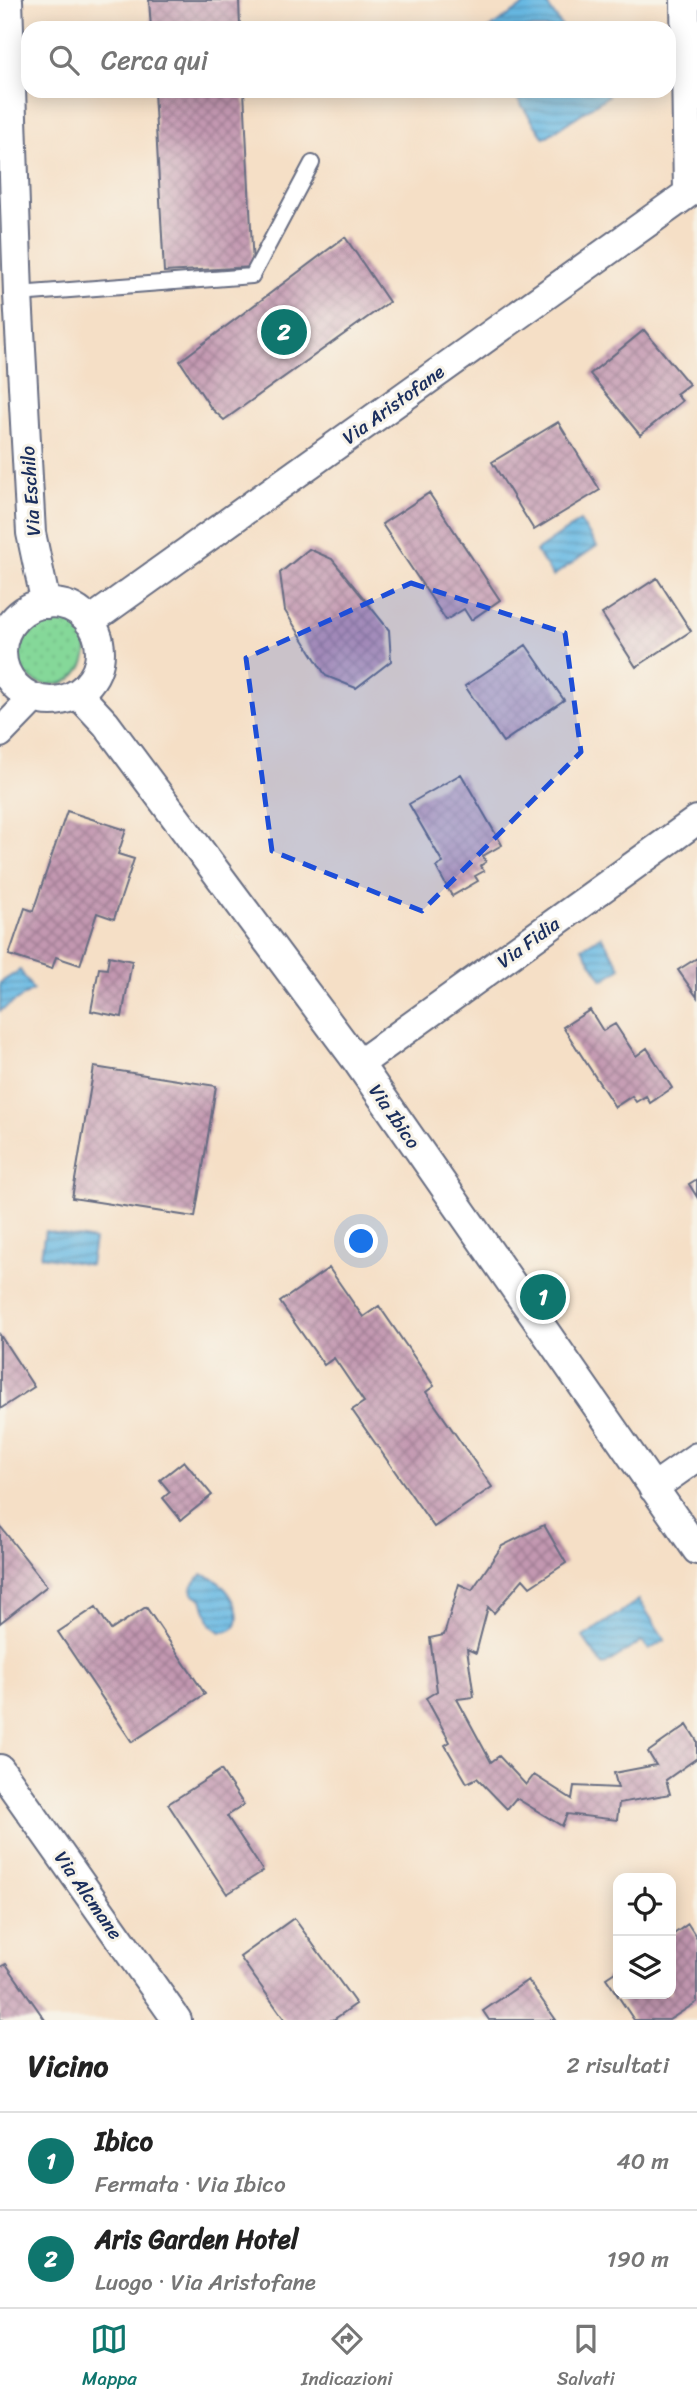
<!DOCTYPE html>
<html lang="it">
<head>
<meta charset="utf-8">
<style>
	:root { --surface:#fff; --page:#f2f2f2; --text:#222; --muted:#767676; --line:#e0e0e0; --accent:#0f766e }
	body { margin:0; font-family:Sriracha,sans-serif; background:var(--page); color:var(--text) }
	.controls { position:absolute; right:21px; bottom:21px; display:grid; overflow:hidden; border-radius:14px; box-shadow:0 4px 18px #0003 }
	.controls button { width:63px; height:63px; display:grid; place-items:center; padding:0; border:0; border-bottom:2px solid var(--line); background:var(--surface); color:var(--text); font:35px sans-serif }
	.you { position:absolute; left:362px; top:1242px; width:24px; height:24px; margin:-18px; border:5px solid #fff; border-radius:50%; background:#1a73e8; box-shadow:0 0 0 10px #1a73e833 }
	.badge { display:grid; place-items:center; width:46px; height:46px; border-radius:50%; background:var(--accent); color:#fff; font-size:23px; font-weight:700 }
	.pin { position:absolute; translate:-50% -50%; border:4px solid #fff; box-shadow:0 2px 7px #0006 }
	.list { margin:0; padding:0; list-style:none }
	h2 { display:flex; justify-content:space-between; align-items:center; height:91px; margin:0; padding:0 28px; font-size:30px }
	h2 small { font-size:23px; font-weight:400; color:var(--muted) }
	.list li { display:grid; grid-template-columns:46px 1fr auto; gap:21px; align-items:center; box-sizing:border-box; height:98px; padding:0 28px; border-top:2px solid var(--line) }
	.list b { display:block; font-size:26px; white-space:nowrap }
	.list p { margin:0; font-size:23px; white-space:nowrap; color:var(--muted) }
	.list em { font-size:23px; font-style:normal; color:var(--muted) }
	.icon { flex:none; width:38px; height:38px; fill:none; stroke:currentColor; stroke-width:2; stroke-linecap:round; stroke-linejoin:round }
	.map { position:relative; flex:none; width:697px; height:2020px; overflow:hidden }
	.search { position:absolute; background:var(--surface); box-shadow:0 4px 18px #0003; left:21px; right:21px; top:21px; height:77px; display:flex; align-items:center; gap:18px; box-sizing:border-box; padding:0 24px; border-radius:21px; color:var(--muted); font-size:26px }
	.sheet { height:287px; background:var(--surface) }
	nav { display:flex; justify-content:space-around; align-items:center; box-sizing:border-box; height:98px; border-top:2px solid var(--line); background:var(--surface); font-size:19px; color:var(--muted) }
	nav a { display:grid; justify-items:center; gap:4px }
	nav .on { color:var(--accent) }
	.map>svg:first-child { display:block }
	.grass { fill:url(#grass-dots); stroke:#50847c; stroke-width:2 }
	.water { fill:url(#water-rules); stroke:#4274a0; stroke-width:2 }
	.building { fill:url(#building-cross-hatch) }
	.lines { fill:none; stroke-linecap:round; stroke-linejoin:round }
	.service-casing { stroke:#676d82; stroke-width:18 }
	.minor-casing { stroke:#676d82; stroke-width:32 }
	.service { stroke:#fff; stroke-width:14 }
	.minor { stroke:#fff; stroke-width:28 }
	.marked { fill:#1d4ed8; fill-opacity:0.2; stroke:#1d4ed8; stroke-width:5; stroke-dasharray:14 9; stroke-linejoin:round }
	.labels { text-anchor:middle; stroke-width:6; stroke-linejoin:round; paint-order:stroke }
	.street-label { font-size:19px; fill:#1b2f5e; stroke:#f7f3e8 }
</style>
</head>
<body>
<div class="map">
<svg width="697" height="2020" viewBox="0 0 697 2020">
	<defs>
		<pattern id="grass-dots" width="8" height="8" patternUnits="userSpaceOnUse" patternTransform="scale(1.75)"><rect width="8" height="8" fill="#85d899"/><path d="M2 2h.1M6 6h.1" fill="none" stroke="#72ba86" stroke-width="1.8" stroke-linecap="round"/></pattern>
		<pattern id="water-rules" width="6" height="5" patternUnits="userSpaceOnUse" patternTransform="scale(1.75)"><rect width="6" height="5" fill="#68b9e3"/><path d="M0 2.5h6" fill="none" stroke="#5597bb"/></pattern>
		<pattern id="building-cross-hatch" width="8" height="8" patternUnits="userSpaceOnUse" patternTransform="scale(1.75)"><rect width="8" height="8" fill="#c398b1"/><path d="M0 0l8 8M0 8l8-8" fill="none" stroke="#9e7c93"/></pattern>
	</defs>
	<rect width="100%" height="100%" fill="#f7f3e8"/>
	<filter id="ink" filterUnits="userSpaceOnUse"><feTurbulence type="fractalNoise" baseFrequency=".0143" numOctaves="2"/><feDisplacementMap in="SourceGraphic" scale="14" xChannelSelector="R" yChannelSelector="G"/><feConvolveMatrix kernelMatrix="1 2 1 2 8 2 1 2 1" color-interpolation-filters="sRGB"/></filter>
	<filter id="wash" filterUnits="userSpaceOnUse"><feTurbulence type="fractalNoise" baseFrequency=".00686" numOctaves="4" result="noise"/><feDisplacementMap in="SourceGraphic" scale="28" xChannelSelector="R" yChannelSelector="G"/><feGaussianBlur stdDeviation="1.57" result="paint"/><feColorMatrix in="noise" values="0 0 0 0 0 0 0 0 0 0 0 0 0 0 0 0 0 1.4 0 .05"/><feComposite in="paint" operator="in"/></filter>
	<g filter="url(#wash)">
		<rect width="100%" height="100%" fill="#f5dfc6"/>
		<path class="grass" d="M15 649a36 36 0 1 1 72 0a36 36 0 1 1-72 0Z"/>
		<path class="water" d="M 532,0 L 544,0 L 563,28 L 490,28 Z
			M 512,91 L 605,91 L 608,96 L 544,138 Z
			M 580,521 L 597,546 L 553,576 L 536,551 Z
			M 601,936 L 621,968 L 603,980 L 582,948 Z
			M 20,970 L 33,990 L 0,1011 L 0,983 Z
			M 45,1231 L 94,1240 L 90,1265 L 41,1256 Z
			M 202,1575 C 228,1577 257,1631 221,1632 L 210,1624 L 202,1599 L 192,1593 C 190,1585 196,1579 202,1575 Z
			M 639,1600 L 665,1640 L 649,1650 L 642,1641 L 603,1666 L 583,1637 Z"/>
		<g id="blocks">
			<path class="building" d="M 149,0 L 239,0 L 240,28 L 151,28 Z
				M 154,91 L 244,91 L 253,267 L 164,272 Z
				M 345,237 L 389,302 L 224,420 L 211,408 L 180,361 Z
				M 644,330 L 689,384 L 676,394 L 682,401 L 640,435 L 590,374 Z
				M 558,422 L 600,490 L 534,530 L 492,462 Z
				M 429,493 L 500,600 L 471,620 L 464,609 L 446,620 L 382,524 Z
				M 309,549 L 332,559 L 389,630 L 391,661 L 356,688 L 326,676 L 285,611 L 280,573 Z
				M 657,578 L 691,631 L 636,667 L 602,614 Z
				M 526,645 L 564,700 L 503,742 L 465,686 Z
				M 461,774 L 502,845 L 483,856 L 486,862 L 480,866 L 484,871 L 475,876 L 478,881 L 452,896 L 436,867 L 443,863 L 409,804 Z
				M 67,811 L 126,830 L 118,854 L 134,859 L 114,919 L 97,913 L 80,965 L 56,957 L 52,969 L 9,955 L 25,908 L 33,911 Z
				M 109,956 L 132,961 L 122,1017 L 91,1011 L 99,968 L 107,969 Z
				M 697,958 L 697,997 L 678,970 Z
				M 590,1010 L 603,1031 L 615,1024 L 636,1056 L 647,1048 L 672,1088 L 650,1103 L 646,1096 L 636,1102 L 632,1096 L 615,1107 L 563,1027 Z
				M 94,1067 L 216,1086 L 195,1217 L 72,1198 Z
				M 697,1179 L 697,1197 L 689,1184 Z
				M 329,1268 L 363,1317 L 379,1306 L 434,1386 L 426,1392 L 492,1487 L 434,1527 L 352,1410 L 364,1402 L 334,1358 L 324,1365 L 280,1302 Z
				M 0,1335 L 34,1387 L 0,1409 Z
				M 184,1461 L 212,1495 L 181,1520 L 163,1498 L 170,1492 L 160,1480 Z
				M 544,1525 L 566,1563 L 530,1587 L 523,1579 L 494,1613 L 488,1607 L 476,1653 L 467,1649 L 474,1697 L 457,1699 L 491,1762 L 499,1756 L 526,1785 L 534,1775 L 572,1799 L 574,1786 L 618,1788 L 614,1773 L 656,1765 L 648,1752 L 687,1725 L 697,1741 L 697,1758 L 666,1780 L 670,1794 L 619,1803 L 617,1820 L 567,1814 L 562,1826 L 516,1798 L 507,1809 L 477,1778 L 467,1783 L 445,1745 L 450,1742 L 426,1698 L 437,1691 L 430,1638 L 444,1635 L 459,1584 L 472,1590 L 502,1546 Z
				M 0,1526 L 47,1586 L 0,1623 Z
				M 96,1607 L 111,1630 L 146,1607 L 205,1694 L 132,1742 L 58,1632 Z
				M 221,1770 L 244,1805 L 227,1816 L 263,1871 L 227,1894 L 168,1804 Z
				M 294,1918 L 356,2004 L 333,2020 L 285,2020 L 240,1957 Z
				M 688,1924 L 697,1938 L 697,2002 L 669,2020 L 634,2020 L 606,1978 L 618,1970 L 618,1994 L 671,1994 L 671,1936 Z
				M 6,1964 L 45,2020 L 0,2020 L 0,1967 Z
				M 528,1980 L 556,2020 L 489,2020 L 483,2011 Z"/>
		</g>
	</g>
	<g filter="url(#ink)">
		<use href="#blocks" fill-opacity="0" stroke="#676d82" stroke-width="2"/>
		<g class="lines">
			<g class="service-casing">
				<path id="service" d="M 18,294 L 252,276 L 312,163"/>
			</g>
			<g class="minor-casing">
				<path id="minor" d="M 8,0 L 18,294 L 31,533 L 46,604
					M 685,0 L 688,193
					M2 652a49 49 0 1 1 98 0a49 49 0 1 1-98 0Z
					M 89,622 L 697,187
					M 78,694 L 106,724 L 359,1064 L 697,1550
					M 0,733 L 33,699
					M 359,1064 L 697,820
					M 653,1488 L 697,1457
					M 0,1769 L 177,2020"/>
			</g>
			<use href="#service" class="service"/>
			<use href="#minor" class="minor"/>
		</g>
	</g>
	<path class="marked" d="M 411,583 L 565,633 L 581,752 L 422,911 L 272,851 L 246,658 Z"/>
	<g class="labels">
		<g class="street-label">
			<text transform="translate(393 404) rotate(-36)" y="7">Via Aristofane</text>
			<text transform="translate(30 491) rotate(-94)" y="7">Via Eschilo</text>
			<text transform="translate(528 942) rotate(-36)" y="7">Via Fidia</text>
			<text transform="translate(395 1116) rotate(55)" y="7">Via Ibico</text>
			<text transform="translate(89 1895) rotate(55)" y="7">Via Alcmane</text>
		</g>
	</g>
</svg>
<div class="controls">
<button><svg class="icon" aria-label="locate" viewBox="0 0 24 24"><circle cx="12" cy="12" r="6"/><path d="M12 2v4M12 18v4M2 12h4M18 12h4"/></svg></button>
<button><svg class="icon" aria-label="layers" viewBox="0 0 24 24"><path d="M12 4l9 5-9 5-9-5zM3 14l9 5 9-5"/></svg></button>
</div>
<div class="you"></div>
<div class="pin badge" style="left:543px;top:1297px">1</div>
<div class="pin badge" style="left:284px;top:332px">2</div>
<div class="search"><svg class="icon" aria-label="search" viewBox="0 0 24 24"><circle cx="10" cy="10" r="6"/><path d="M15 15l6 6"/></svg>Cerca qui</div>
</div>
<section class="sheet">
<h2>Vicino<small>2 risultati</small></h2>
<ul class="list">
<li><span class="badge">1</span><div><b>Ibico</b><p>Fermata · Via Ibico</p></div><em>40 m</em></li>
<li><span class="badge">2</span><div><b>Aris Garden Hotel</b><p>Luogo · Via Aristofane</p></div><em>190 m</em></li>
</ul>
</section>
<nav>
<a class="on"><svg class="icon" aria-label="map" viewBox="0 0 24 24"><path d="M3 6l6-2 6 2 6-2v14l-6 2-6-2-6 2zM9 4v14M15 6v14"/></svg>Mappa</a>
<a><svg class="icon" aria-label="directions" viewBox="0 0 24 24"><path d="M12 3l9 9-9 9-9-9zM9 14v-3h6M13 9l2 2-2 2"/></svg>Indicazioni</a>
<a><svg class="icon" aria-label="saved" viewBox="0 0 24 24"><path d="M7 4h10v16l-5-4-5 4z"/></svg>Salvati</a>
</nav>
</body>
</html>
